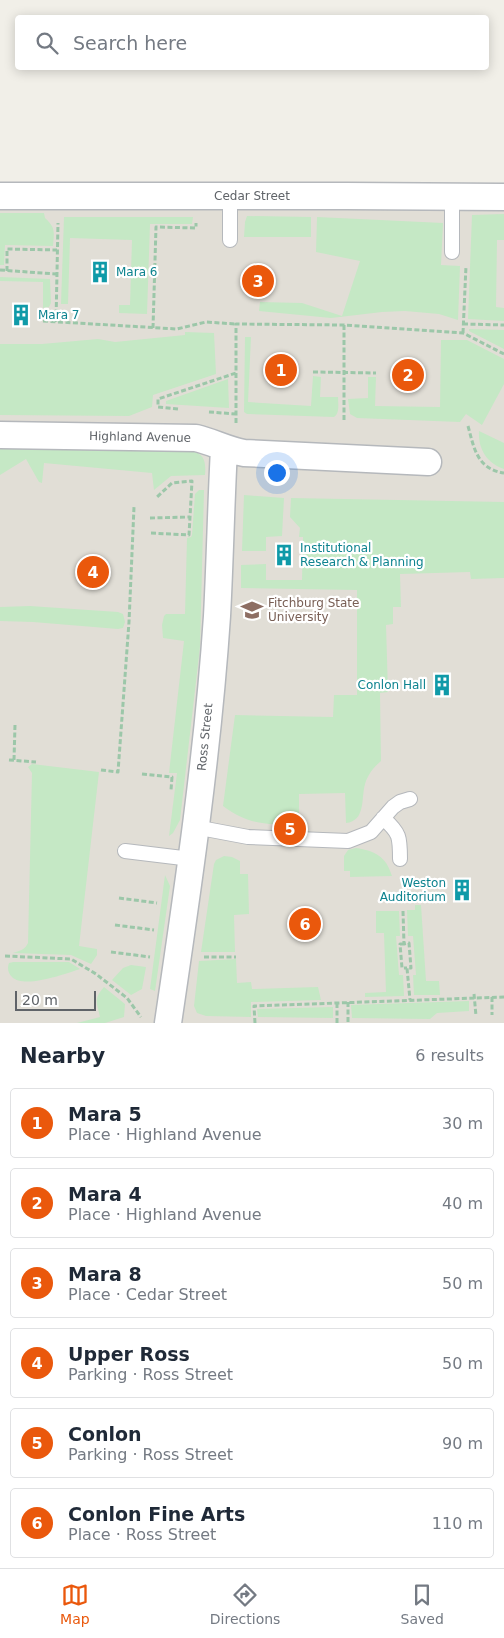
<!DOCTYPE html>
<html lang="en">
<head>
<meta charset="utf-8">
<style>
	:root { --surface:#fff; --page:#f6f6f7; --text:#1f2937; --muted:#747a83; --line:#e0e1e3; --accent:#ea580c }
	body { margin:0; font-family:"DejaVu Sans",sans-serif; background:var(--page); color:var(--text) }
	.scale { position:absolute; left:15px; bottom:12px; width:81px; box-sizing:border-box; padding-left:5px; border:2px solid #5f6368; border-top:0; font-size:14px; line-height:18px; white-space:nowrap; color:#5f6368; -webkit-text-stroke:4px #fff; paint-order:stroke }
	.you { position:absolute; left:276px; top:472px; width:18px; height:18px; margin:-12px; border:4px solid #fff; border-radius:50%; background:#1a73e8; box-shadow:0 0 0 8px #1a73e833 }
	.badge { display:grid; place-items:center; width:32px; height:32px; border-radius:50%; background:var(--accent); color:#fff; font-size:16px; font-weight:700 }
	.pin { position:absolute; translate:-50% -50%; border:2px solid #fff; box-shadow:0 1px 5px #0006 }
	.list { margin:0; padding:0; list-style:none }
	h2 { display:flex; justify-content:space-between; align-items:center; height:65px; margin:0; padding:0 20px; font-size:21px }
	h2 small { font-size:16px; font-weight:400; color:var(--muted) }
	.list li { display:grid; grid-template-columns:32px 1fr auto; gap:15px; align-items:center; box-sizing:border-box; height:70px; margin:0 10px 10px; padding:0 10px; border:1px solid var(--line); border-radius:5px }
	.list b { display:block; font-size:19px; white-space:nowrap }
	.list p { margin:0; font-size:16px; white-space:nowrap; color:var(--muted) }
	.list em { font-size:16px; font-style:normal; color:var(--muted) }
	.icon { flex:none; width:28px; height:28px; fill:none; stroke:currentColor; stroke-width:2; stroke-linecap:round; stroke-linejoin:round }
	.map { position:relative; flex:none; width:504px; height:1023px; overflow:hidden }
	.search { position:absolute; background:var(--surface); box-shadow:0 2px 12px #0003; left:15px; right:15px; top:15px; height:55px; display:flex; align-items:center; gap:12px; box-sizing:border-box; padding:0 18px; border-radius:5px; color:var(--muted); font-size:19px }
	.sheet { height:545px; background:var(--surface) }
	nav { display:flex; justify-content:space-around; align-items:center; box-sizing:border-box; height:70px; border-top:1px solid var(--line); background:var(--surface); font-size:14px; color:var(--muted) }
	nav a { display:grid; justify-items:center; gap:2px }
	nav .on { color:var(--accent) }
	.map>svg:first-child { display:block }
	.education { fill:#e1ded6 }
	.green { fill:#c5e8c5 }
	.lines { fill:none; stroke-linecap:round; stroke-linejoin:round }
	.lane-casing { stroke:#b5b8bc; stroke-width:16 }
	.street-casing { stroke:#b5b8bc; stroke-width:29 }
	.path { stroke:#9cc7a9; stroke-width:3; stroke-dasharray:5 2.5; stroke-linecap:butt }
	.lane { stroke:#fff; stroke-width:14 }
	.street { stroke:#fff; stroke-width:26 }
	.labels { text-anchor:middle; stroke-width:4.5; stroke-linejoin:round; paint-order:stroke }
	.street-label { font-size:12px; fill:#5f6368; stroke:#fff }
	.culture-label { font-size:12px; fill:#0d838f; stroke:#fff; text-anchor:start }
	.education-label { font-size:12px; fill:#785e54; stroke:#fff; text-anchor:start }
</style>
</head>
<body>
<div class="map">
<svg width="504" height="1023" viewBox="0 0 504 1023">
	<rect width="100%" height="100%" fill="#f1efe8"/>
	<path class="education" d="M 0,196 L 504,197 L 504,1023 L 0,1023 Z"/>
	<path class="green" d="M 0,213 L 44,213 L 45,218 C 56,228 54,232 53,246 L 5,245 L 4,265 L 0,265 Z
		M 504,214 L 504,240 L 497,240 L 496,307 L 504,308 L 504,321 L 468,319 L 472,215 Z
		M 247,216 L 311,217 L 311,237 L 244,237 L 245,222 Z
		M 64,217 L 193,217 L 192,224 L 150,224 L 147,314 L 119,313 L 119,305 L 130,305 L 132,240 L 70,238 L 68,304 L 61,304 Z
		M 317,217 L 443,223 L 441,265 L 460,266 L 458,320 L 439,314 L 405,311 L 382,312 L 331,318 L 259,311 L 260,302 L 302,303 L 342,316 L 360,261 L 316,252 Z
		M 0,277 L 50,279 L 51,303 L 49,307 L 43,308 L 43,282 L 0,281 Z
		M 469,329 L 504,330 L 504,349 L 469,331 Z
		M 185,332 L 214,333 L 216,374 L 153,395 L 152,407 L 129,416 L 0,415 L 0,344 L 42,344 L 98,339 L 115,342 L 185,335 Z
		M 245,337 L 251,337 L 248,402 L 311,406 L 313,376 L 321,377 L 320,397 L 338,397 C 338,404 340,413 334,417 L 247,414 L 244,412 Z
		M 441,340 L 467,340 L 504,359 L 504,384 L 482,425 L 466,414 L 460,422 L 357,418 L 350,414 L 348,399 L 368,398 L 368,377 L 376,377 L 375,406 L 440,407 Z
		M 228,379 L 229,408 L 166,404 L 166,401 Z
		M 479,431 L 504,443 L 504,469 C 486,463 478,448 479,431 Z
		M 0,446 L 46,449 L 192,451 C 205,454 206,463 205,475 L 171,476 L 154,490 L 152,473 L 44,463 L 42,483 L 39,482 L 26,459 L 0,475 Z
		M 199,490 L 204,490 L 200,647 L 180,820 L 173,833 L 169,836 L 177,773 L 169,773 L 184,641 L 163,638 L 162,625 L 164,616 L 166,614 L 185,614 L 187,538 L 191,537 L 192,535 L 195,494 Z
		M 244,495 L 284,498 L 282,536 L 266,537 L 266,551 L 242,551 Z
		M 291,498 L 504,502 L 504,578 L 471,579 L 470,572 L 400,574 L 401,607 L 393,607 L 393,624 L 386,625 L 388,692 L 380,693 L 381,761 C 374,767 368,774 365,784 C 361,798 366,821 346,823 L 345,793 L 299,794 L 299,825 C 267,824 250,826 223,806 L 235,715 L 333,717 L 334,695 L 357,695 L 357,590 L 241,588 L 241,565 L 266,564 L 266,580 L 302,580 L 303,537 L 299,537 L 300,528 L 290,517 Z
		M 30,606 L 118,612 L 123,614 L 125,622 L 123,628 L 118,629 L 33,622 L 0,621 L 0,607 Z
		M 32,764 L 99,772 L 79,946 L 97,949 L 97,955 L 91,964 L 71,955 L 13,953 C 19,951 25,950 28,943 L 32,773 L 28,767 Z
		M 356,848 C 375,851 386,856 392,876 L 350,877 L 350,871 L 344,871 L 344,856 L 348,850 Z
		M 224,856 L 232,857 L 240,861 L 240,874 L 248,874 L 249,914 L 234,915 L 235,952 L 201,952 L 214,864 L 216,860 Z
		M 165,875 L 170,886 L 155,991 L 150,989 Z
		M 415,905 L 421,905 L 426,981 L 439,981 L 440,995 L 414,995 L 413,975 L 416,975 L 413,936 L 408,936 L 407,910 L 415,910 Z
		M 376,911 L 399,911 L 400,936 L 396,936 L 399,975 L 403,975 L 404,996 L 365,997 L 365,993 L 386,992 L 384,933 L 376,933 Z
		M 236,959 L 237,983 L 251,982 L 252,989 L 318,987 L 321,1000 L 251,1002 L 251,1017 L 206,1016 L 197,1013 L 194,1006 L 199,961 Z
		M 13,962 L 69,962 L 80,969 C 65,974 24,989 12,977 C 8,973 7,968 9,963 Z
		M 131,965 L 146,967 L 142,989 L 131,995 L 112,980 L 123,968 Z
		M 104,987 L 125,1004 L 124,1017 L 105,1023 L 77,1023 L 100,1017 C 97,1003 93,999 104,987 Z
		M 469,1001 L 469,1011 L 437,1013 L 430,1019 L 352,1018 L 351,1005 Z
		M 333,1007 L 333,1018 L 258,1017 L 257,1009 Z"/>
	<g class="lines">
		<g class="lane-casing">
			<path id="lane" d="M 230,196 L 230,240
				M 452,252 L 452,197
				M 383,818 C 400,833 400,837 400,859
				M 195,827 L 248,837 L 348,841 L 371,832 L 393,807 L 400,802 L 410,799
				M 125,851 L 191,859"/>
		</g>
		<g class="street-casing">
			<path id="street" d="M 0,196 L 347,196 L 504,197
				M 0,435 L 196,438 C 213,442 227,450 244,453 L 428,462
				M 168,1023 C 188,888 208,752 217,616 C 220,560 221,504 224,449"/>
		</g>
		<path class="path" d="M 0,270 L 56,274
			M 7,271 L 7,249 L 57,250
			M 43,321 L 177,329 L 206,322 L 236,324
			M 56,322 L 58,223
			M 463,324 L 504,325
			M 344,325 L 344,421
			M 153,328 L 156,227 L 196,228 L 196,223
			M 463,333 L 466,266
			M 313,372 L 376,373
			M 178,409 L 158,407 L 158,399 L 236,373
			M 209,412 L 236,414
			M 236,423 L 236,324 L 344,325 L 463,333 L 504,354
			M 468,426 C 474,448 477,469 504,473
			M 150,518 L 190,517
			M 151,533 L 189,535 L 192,481 L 172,483 L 157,497
			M 9,760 L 36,762
			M 14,760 L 15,725
			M 101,770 L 118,772 L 129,622 L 134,507
			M 142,774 L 172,777 L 171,790
			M 119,898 L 157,903
			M 403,911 L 404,944 L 409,943 L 411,968 L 407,968 L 410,1000
			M 115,925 L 154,930
			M 404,944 L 400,944 L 402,968 L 407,968
			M 111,952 L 150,957
			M 5,956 L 71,959 L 96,974 L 127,998 L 141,1017
			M 204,957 L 236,957
			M 474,994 L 476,1016
			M 492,997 L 492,1015
			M 348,1002 L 348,1023
			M 337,1003 L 337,1023
			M 255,1023 L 254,1006 L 504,997"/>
		<use href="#lane" class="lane"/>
		<use href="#street" class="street"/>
	</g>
	<defs>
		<g id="building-bare" transform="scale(1.725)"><path d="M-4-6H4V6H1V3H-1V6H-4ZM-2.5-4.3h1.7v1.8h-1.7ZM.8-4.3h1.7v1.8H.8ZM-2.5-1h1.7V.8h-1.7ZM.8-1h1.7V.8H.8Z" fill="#0f9aa8" stroke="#fff" stroke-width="2.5" paint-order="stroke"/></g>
		<g id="university-bare" transform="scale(1.725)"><path d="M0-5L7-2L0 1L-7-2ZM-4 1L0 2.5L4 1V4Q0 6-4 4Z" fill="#8d6e63" stroke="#fff" stroke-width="2.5" paint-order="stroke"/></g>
	</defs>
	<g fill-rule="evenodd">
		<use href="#building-bare" x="100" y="272"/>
		<use href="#building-bare" x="21" y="315"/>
		<use href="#building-bare" x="284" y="555"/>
		<use href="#university-bare" x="252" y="610"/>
		<use href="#building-bare" x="442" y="685"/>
		<use href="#building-bare" x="462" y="890"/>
	</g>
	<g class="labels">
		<g class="street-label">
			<text x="252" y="200">Cedar Street</text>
			<text transform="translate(140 437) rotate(1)" y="4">Highland Avenue</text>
			<text transform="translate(205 737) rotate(-84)" y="4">Ross Street</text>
		</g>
		<g class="culture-label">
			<text x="116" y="276">Mara 6</text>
			<text x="38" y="319">Mara 7</text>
			<text x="300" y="552">Institutional<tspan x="300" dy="14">Research &amp; Planning</tspan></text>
			<text x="426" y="689" text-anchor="end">Conlon Hall</text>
			<text x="446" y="887" text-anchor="end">Weston<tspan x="446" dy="14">Auditorium</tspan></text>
		</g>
		<g class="education-label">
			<text x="268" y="607">Fitchburg State<tspan x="268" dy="14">University</tspan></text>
		</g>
	</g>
</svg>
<div class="scale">20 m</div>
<div class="you"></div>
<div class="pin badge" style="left:281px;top:370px">1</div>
<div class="pin badge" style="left:408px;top:375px">2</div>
<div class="pin badge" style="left:258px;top:281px">3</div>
<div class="pin badge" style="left:93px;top:572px">4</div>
<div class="pin badge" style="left:290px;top:829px">5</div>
<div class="pin badge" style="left:305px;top:924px">6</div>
<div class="search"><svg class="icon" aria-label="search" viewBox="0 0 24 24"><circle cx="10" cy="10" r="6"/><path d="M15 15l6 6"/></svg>Search here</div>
</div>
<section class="sheet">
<h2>Nearby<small>6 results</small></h2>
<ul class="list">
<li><span class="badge">1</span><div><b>Mara 5</b><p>Place · Highland Avenue</p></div><em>30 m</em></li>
<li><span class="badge">2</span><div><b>Mara 4</b><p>Place · Highland Avenue</p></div><em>40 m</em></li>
<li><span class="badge">3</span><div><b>Mara 8</b><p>Place · Cedar Street</p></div><em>50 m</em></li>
<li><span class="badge">4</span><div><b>Upper Ross</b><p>Parking · Ross Street</p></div><em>50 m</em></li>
<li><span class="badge">5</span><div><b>Conlon</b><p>Parking · Ross Street</p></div><em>90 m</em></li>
<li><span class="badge">6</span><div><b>Conlon Fine Arts</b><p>Place · Ross Street</p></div><em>110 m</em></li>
</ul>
</section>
<nav>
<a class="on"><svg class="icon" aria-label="map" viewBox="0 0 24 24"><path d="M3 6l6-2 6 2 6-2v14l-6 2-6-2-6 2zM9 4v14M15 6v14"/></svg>Map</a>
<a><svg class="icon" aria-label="directions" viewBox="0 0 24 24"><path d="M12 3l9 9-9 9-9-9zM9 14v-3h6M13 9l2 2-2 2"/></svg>Directions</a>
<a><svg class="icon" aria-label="saved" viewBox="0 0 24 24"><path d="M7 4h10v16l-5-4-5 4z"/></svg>Saved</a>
</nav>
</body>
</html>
